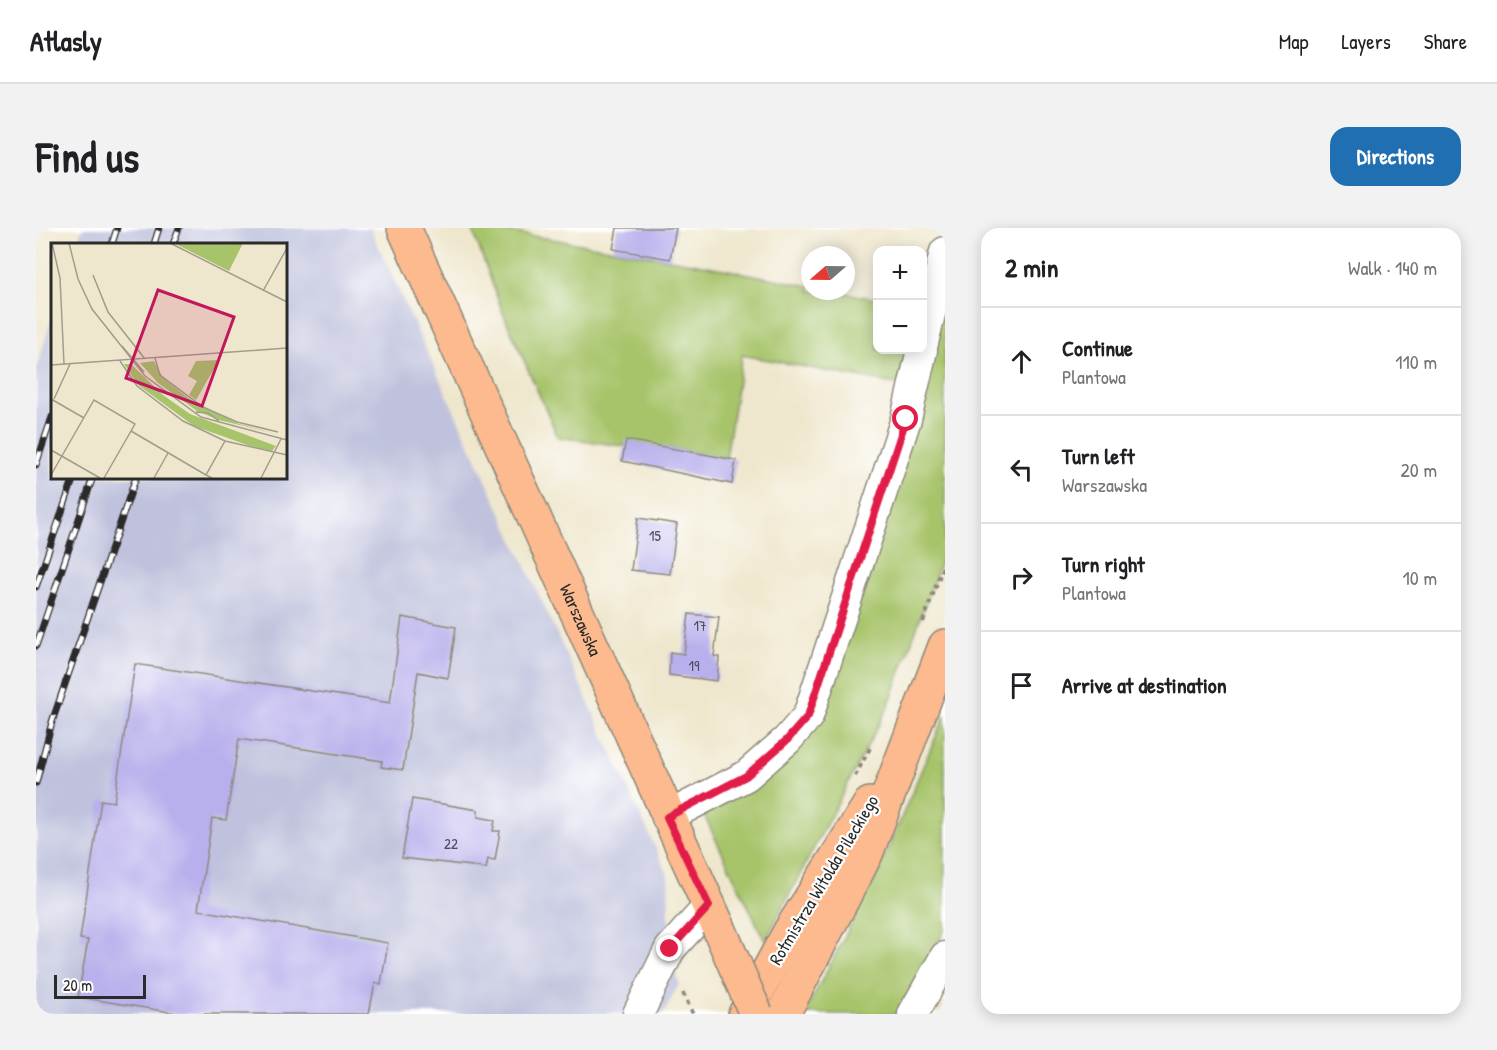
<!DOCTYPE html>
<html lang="en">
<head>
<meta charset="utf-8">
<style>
	:root { --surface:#fff; --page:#f2f2f2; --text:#202124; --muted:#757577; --line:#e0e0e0; --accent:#1f6fb2 }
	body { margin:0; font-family:"Patrick Hand",sans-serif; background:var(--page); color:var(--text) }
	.controls { position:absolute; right:18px; top:18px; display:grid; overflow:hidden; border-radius:12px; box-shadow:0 3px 15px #0003 }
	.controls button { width:54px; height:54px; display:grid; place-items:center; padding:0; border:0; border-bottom:2px solid var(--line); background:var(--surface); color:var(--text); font:30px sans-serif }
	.compass { position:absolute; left:765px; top:18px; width:54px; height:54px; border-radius:50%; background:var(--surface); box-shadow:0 3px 15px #0003; rotate:250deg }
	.scale { position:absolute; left:18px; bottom:15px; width:92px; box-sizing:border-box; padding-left:6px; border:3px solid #2b2b2b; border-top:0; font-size:16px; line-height:21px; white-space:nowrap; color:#2b2b2b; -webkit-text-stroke:4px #fff; paint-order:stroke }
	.stop { position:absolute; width:18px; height:18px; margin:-14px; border:4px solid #e11d48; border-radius:50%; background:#fff }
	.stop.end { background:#e11d48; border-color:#fff; box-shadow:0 2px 6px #0008 }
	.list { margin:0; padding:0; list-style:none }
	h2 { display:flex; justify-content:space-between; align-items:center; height:78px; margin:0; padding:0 24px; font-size:26px }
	h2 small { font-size:20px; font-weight:400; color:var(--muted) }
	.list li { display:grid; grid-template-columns:39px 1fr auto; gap:18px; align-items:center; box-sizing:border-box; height:108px; padding:0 24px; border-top:2px solid var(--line) }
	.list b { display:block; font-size:22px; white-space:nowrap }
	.list p { margin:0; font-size:20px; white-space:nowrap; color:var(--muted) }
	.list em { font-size:20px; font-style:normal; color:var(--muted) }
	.icon { flex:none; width:33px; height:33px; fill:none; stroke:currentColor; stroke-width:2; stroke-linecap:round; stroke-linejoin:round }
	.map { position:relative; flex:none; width:909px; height:786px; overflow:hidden; border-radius:18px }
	header { display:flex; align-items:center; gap:36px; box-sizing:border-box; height:84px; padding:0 30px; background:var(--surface); border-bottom:2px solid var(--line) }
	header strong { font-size:28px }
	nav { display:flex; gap:33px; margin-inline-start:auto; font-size:21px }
	.intro { display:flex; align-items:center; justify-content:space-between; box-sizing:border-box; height:144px; padding:0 36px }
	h1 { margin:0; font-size:42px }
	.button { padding:15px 27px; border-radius:18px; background:var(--accent); color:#fff; font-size:21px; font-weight:700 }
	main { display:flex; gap:36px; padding:0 36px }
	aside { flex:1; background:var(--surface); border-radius:18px; box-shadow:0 3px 15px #0003 }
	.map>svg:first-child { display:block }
	.industrial { fill:#c0c2dd }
	.green { fill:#a7c46b; stroke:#69784b; stroke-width:1.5 }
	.building { fill:#b8b0ec }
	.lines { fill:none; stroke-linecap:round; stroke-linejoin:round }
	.minor-casing { stroke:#8d897c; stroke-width:33 }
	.major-casing { stroke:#8d897c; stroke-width:36 }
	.path { stroke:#8d897c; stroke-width:4; stroke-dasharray:4.5 4.5; stroke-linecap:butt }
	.minor { stroke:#fff; stroke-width:30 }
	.major { stroke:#fcba8e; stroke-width:33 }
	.rail-casing { stroke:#2b2b2b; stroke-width:7 }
	.rail { stroke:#fff; stroke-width:4.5; stroke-dasharray:14; stroke-linecap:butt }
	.major-bridge-casing { stroke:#8d897c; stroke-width:36; stroke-linecap:butt }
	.major-bridge { stroke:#fcba8e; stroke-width:33 }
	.route { stroke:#e11d48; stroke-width:8 }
	.labels { text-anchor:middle; stroke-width:4.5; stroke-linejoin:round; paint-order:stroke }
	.number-label { font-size:15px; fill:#4e4c5b }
	.street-label { font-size:18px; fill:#2b2b2b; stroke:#fff }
	.inset-road { fill:none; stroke:#a19c8c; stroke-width:1.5 }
	.view { fill:#c2185b; fill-opacity:0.15; stroke:#c2185b; stroke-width:3 }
	.inset-edge { fill:none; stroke:#2b2b2b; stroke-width:3 }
</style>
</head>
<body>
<header>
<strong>Atlasly</strong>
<nav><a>Map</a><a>Layers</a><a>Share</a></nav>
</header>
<div class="intro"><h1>Find us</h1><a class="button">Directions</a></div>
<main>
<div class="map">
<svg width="909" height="786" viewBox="0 0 909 786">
	<rect width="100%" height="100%" fill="#fff"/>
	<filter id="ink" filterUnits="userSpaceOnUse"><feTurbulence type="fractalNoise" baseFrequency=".0167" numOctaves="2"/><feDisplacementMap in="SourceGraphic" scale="12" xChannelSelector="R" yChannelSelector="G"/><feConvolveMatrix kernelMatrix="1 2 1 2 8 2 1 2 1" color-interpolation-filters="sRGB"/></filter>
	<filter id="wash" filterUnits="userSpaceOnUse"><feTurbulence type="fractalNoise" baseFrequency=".008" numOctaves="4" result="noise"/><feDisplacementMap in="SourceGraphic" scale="24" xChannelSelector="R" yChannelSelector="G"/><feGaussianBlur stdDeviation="1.35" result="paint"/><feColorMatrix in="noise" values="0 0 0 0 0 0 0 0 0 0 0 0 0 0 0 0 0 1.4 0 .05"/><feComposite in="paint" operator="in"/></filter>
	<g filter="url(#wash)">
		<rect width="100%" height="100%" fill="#efe7cd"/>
		<path class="industrial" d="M 46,0 L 334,0 L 632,647 L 634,721 L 643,756 L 627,786 L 0,786 L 0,141 L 16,90 L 16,249 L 249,249 L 249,16 L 41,16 Z"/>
		<path class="green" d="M 436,0 L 451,0 L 656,35 L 774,58 L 774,63 L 799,63 L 841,71 L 842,122 L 871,122 L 863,157 L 706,127 L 690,230 L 632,220 L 631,224 L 522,209 L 467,85 Z
			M 909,62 L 909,322 L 852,479 L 729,713 L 667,585 L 766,507 Z
			M 909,487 L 909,701 L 862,786 L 768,786 L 840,649 Z"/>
		<g id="blocks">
			<path class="building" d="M 581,0 L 640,0 L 634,31 L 577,21 Z
				M 590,212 L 700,232 L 696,256 L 586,233 Z
				M 602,290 L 641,296 L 634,346 L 595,342 Z
				M 653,386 L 683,389 L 678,428 L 683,429 L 681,453 L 633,447 L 634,424 L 648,426 Z
				M 366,389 L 420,399 L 412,450 L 382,444 L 367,542 L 345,539 L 346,533 L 203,511 L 190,592 L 176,590 L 162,682 L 352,715 L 345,756 L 339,755 L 333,786 L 146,786 L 42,769 L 52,712 L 44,711 L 65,572 L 78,574 L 99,436 L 354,475 Z
				M 376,571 L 442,582 L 442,589 L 459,592 L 457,603 L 464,603 L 459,632 L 452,631 L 450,641 L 436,638 L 366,630 Z"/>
		</g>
	</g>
	<g filter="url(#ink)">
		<use href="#blocks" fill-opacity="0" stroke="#8d897c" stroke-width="1.5"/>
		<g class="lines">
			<g class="minor-casing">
				<path id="minor" d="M 886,119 L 909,24
					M 631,589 L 710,548 L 751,512 L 772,488 L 870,191 L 886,122
					M 602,786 L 634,721 L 673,678
					M 877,786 L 909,729"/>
			</g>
			<g class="major-casing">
				<g id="major">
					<path id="s1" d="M 368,0 L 682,698"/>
					<path d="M 709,786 L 754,703 L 834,576"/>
					<path d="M 747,786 L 830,626 L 909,418"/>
				</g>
			</g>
			<path class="path" d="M 887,394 L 909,333
				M 819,548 L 834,520
				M 647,765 L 657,786"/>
			<use href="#minor" class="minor"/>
			<use href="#major" class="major"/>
			<g class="rail-casing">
				<path id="rail" d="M 76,16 L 81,0
					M 118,16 L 123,0
					M 137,16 L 143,0
					M 0,237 L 16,189
					M 0,359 L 38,249
					M 0,418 L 57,249
					M 0,555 L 16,494 L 100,249"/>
			</g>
			<use href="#rail" class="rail"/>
			<g class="major-bridge-casing">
				<path id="major-bridge" d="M 682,698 L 720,786"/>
			</g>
			<use href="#major-bridge" class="major-bridge"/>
		</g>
	</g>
	<g class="lines" filter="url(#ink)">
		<path class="route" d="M 634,721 L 673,678 L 631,589 L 710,548 L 751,512 L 772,488 L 870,191"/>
	</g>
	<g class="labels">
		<g class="number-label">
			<text x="619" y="313">15</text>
			<text x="664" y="403">17</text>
			<text x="658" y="443">19</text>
			<text x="415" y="621">22</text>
		</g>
		<g class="street-label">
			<text dy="6" stroke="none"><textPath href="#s1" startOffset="430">Warszawska</textPath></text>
			<text transform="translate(788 652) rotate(-59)" y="6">Rotmistrza Witolda Pileckiego</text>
		</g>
	</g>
	<g transform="translate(15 15)">
		<rect width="236" height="236" fill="#efe7cd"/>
		<path d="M 123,0 L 192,0 L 178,28 ZM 168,117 L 145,157 L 138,152 L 146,138 L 137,133 L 145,118 ZM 103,118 L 112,135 L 140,157 L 188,181 L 226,191 L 168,177 L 146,168 L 107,140 L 89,120 ZM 73,121 L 80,121 L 112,152 L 139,171 L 225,203 L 221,208 L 199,203 L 143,183 L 87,142 Z" fill="#a7c46b"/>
		<path class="inset-road" d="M 1,0 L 9,35 L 13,121M 18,0 L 27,36 L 41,66 L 94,133 L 150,174 L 236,197M 119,0 L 236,59M 42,32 L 57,69 L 94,116M 212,48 L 236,5M 71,103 L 93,129M 104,115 L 109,132 L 152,164 L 186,179 L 227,189M 69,118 L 86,143 L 132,178 L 174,198 L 236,212M 0,122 L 236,105M 0,156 L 33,175M 3,156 L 19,121M 145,169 L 157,170 L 168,178M 80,188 L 155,232M 0,207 L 49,235M 0,232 L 43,157 L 84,181 L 53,235M 103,235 L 117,210M 161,235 L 155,232 L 174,198M 210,235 L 230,196"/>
		<path class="view" d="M 107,47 L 183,74 L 151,163 L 75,135 Z"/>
		<rect width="236" height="236" class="inset-edge"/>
	</g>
</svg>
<div class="controls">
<button>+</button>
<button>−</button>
</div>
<svg class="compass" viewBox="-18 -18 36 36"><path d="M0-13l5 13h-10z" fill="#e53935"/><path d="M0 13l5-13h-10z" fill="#757577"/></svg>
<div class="scale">20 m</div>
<div class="stop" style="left:870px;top:191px"></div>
<div class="stop end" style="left:634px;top:721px"></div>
</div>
<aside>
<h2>2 min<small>Walk · 140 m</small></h2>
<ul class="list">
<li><svg class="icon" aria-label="ahead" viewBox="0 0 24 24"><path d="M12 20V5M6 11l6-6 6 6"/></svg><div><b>Continue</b><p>Plantowa</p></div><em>110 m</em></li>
<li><svg class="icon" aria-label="left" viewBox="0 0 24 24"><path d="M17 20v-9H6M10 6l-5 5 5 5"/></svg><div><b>Turn left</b><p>Warszawska</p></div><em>20 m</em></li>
<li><svg class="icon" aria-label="right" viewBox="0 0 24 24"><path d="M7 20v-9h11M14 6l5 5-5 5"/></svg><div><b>Turn right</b><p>Plantowa</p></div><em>10 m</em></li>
<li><svg class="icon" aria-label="arrive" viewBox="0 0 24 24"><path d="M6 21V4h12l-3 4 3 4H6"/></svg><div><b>Arrive at destination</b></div></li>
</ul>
</aside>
</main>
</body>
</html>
